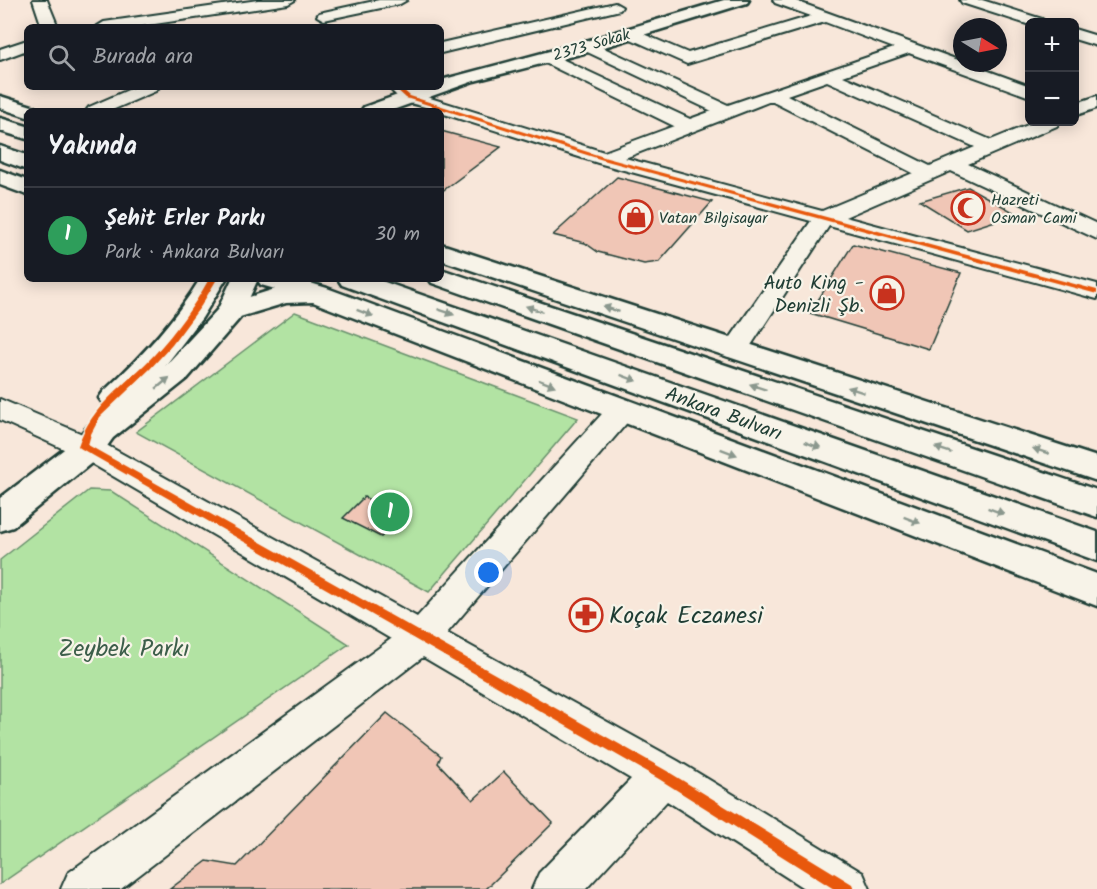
<!DOCTYPE html>
<html lang="tr">
<head>
<meta charset="utf-8">
<style>
	:root { --surface:#171b24; --page:#20242c; --text:#f1f3f6; --muted:#9ea1a6; --line:#363941; --accent:#ea580c }
	body { margin:0; font-family:Kalam,sans-serif; background:var(--page); color:var(--text) }
	.controls { position:absolute; right:18px; top:18px; display:grid; overflow:hidden; border-radius:9px; box-shadow:0 3px 15px #0003 }
	.controls button { width:54px; height:54px; display:grid; place-items:center; padding:0; border:0; border-bottom:2px solid var(--line); background:var(--surface); color:var(--text); font:30px sans-serif }
	.compass { position:absolute; left:953px; top:18px; width:54px; height:54px; border-radius:50%; background:var(--surface); box-shadow:0 3px 15px #0003; rotate:100deg }
	.you { position:absolute; left:489px; top:573px; width:21px; height:21px; margin:-15px; border:4px solid #fff; border-radius:50%; background:#1a73e8; box-shadow:0 0 0 9px #1a73e833 }
	.badge { display:grid; place-items:center; width:39px; height:39px; border-radius:50%; background:var(--accent); color:#fff; font-size:20px; font-weight:700 }
	.pin { position:absolute; translate:-50% -50%; border:3px solid #fff; box-shadow:0 2px 6px #0006 }
	.list { margin:0; padding:0; list-style:none }
	h2 { display:flex; justify-content:space-between; align-items:center; height:78px; margin:0; padding:0 24px; font-size:26px }
	h2 small { font-size:20px; font-weight:400; color:var(--muted) }
	.list li { display:grid; grid-template-columns:39px 1fr auto; gap:18px; align-items:center; box-sizing:border-box; height:96px; padding:0 24px; border-top:2px solid var(--line) }
	.list b { display:block; font-size:22px; white-space:nowrap }
	.list p { margin:0; font-size:20px; white-space:nowrap; color:var(--muted) }
	.list em { font-size:20px; font-style:normal; color:var(--muted) }
	.icon { flex:none; width:33px; height:33px; fill:none; stroke:currentColor; stroke-width:2; stroke-linecap:round; stroke-linejoin:round }
	.map { position:relative; flex:none; width:1097px; height:889px; overflow:hidden }
	.search { position:absolute; background:var(--surface); box-shadow:0 3px 15px #0003; left:24px; top:24px; width:420px; height:66px; display:flex; align-items:center; gap:15px; box-sizing:border-box; padding:0 21px; border-radius:9px; color:var(--muted); font-size:22px }
	.panel { position:absolute; background:var(--surface); box-shadow:0 3px 15px #0003; left:24px; top:108px; width:420px; height:174px; border-radius:9px }
	.map>svg:first-child { display:block }
	.green { fill:#b2e3a3; stroke:#68906c; stroke-width:1.5 }
	.building { fill:#f0c6b6; stroke:#1f3d34; stroke-width:1.5 }
	.lines { fill:none; stroke-linecap:round; stroke-linejoin:round }
	.minor-casing { stroke:#1f3d34; stroke-width:4 }
	.tertiary-casing { stroke:#1f3d34; stroke-width:5 }
	.secondary-casing { stroke:#1f3d34; stroke-width:5 }
	.primary-casing { stroke:#1f3d34; stroke-width:5 }
	.minor { fill:#f7f3e8; fill-rule:evenodd }
	.tertiary { fill:#f7f3e8; fill-rule:evenodd }
	.secondary { fill:#f7f3e8; fill-rule:evenodd }
	.primary { fill:#f7f3e8; fill-rule:evenodd }
	.cycleway-casing { stroke:#f7f3e8; stroke-width:4 }
	.cycleway { fill:#e8590c; fill-rule:evenodd }
	.oneway { fill:#8b988e }
	.labels { text-anchor:middle; stroke-width:4.5; stroke-linejoin:round; paint-order:stroke }
	.far-street-label { font-size:16px; fill:#1f3d34; stroke:#f7f3e8 }
	.far-poi-label { font-size:16px; fill:#1f3d34; stroke:#f7f3e8; text-anchor:start }
	.poi-label { font-size:20px; fill:#1f3d34; stroke:#f7f3e8; text-anchor:end }
	.street-label { font-size:20px; fill:#1f3d34; stroke:#f7f3e8 }
	.near-poi-label { font-size:24px; fill:#1f3d34; stroke:#f7f3e8; text-anchor:start }
	.near-park-label { font-size:24px; fill:#3c5e4a; stroke:#f7f3e8 }
</style>
</head>
<body>
<div class="map">
<svg width="1097" height="889" viewBox="0 0 1097 889">
	<rect width="100%" height="100%" fill="#f8e7da"/>
	<filter id="ink" filterUnits="userSpaceOnUse"><feTurbulence type="fractalNoise" baseFrequency=".0167" numOctaves="2"/><feDisplacementMap in="SourceGraphic" scale="12" xChannelSelector="R" yChannelSelector="G"/><feConvolveMatrix kernelMatrix="1 2 1 2 8 2 1 2 1" color-interpolation-filters="sRGB"/></filter>
	<g filter="url(#ink)">
		<path class="green" d="M 295,312 L 578,418 L 429,592 L 136,432 Z
			M 89,490 L 111,491 L 349,644 L 0,884 L 0,560 Z"/>
		<path class="building" d="M 441,131 L 501,147 L 441,192 Z
			M 617,177 L 712,202 L 659,262 L 644,264 L 598,252 L 585,243 L 553,235 Z
			M 968,187 L 1017,214 L 967,230 L 920,201 Z
			M 853,244 L 961,273 L 929,349 L 810,313 Z
			M 364,497 L 401,516 L 381,537 L 343,518 Z
			M 387,713 L 441,756 L 438,763 L 473,800 L 504,772 L 553,823 L 486,889 L 170,889 L 207,861 L 237,866 Z"/>
		<g class="lines">
			<g class="minor-casing">
				<path id="minor" d="M 33,0 L 47,0 L 58,27 L 42,27 Z
					M 258,0 L 295,0 L 288,4 L 135,27 L 96,27 L 104,22 Z
					M 379,0 L 407,0 L 400,4 L 324,20 L 317,16 L 319,13 Z
					M 773,0 L 793,0 L 1030,86 L 1030,97 L 909,53 L 843,76 L 991,140 L 1035,122 L 1059,122 L 1057,126 L 968,164 L 1097,224 L 1097,239 L 951,171 L 845,217 L 1097,284 L 1097,299 L 829,226 L 744,356 L 735,358 L 726,356 L 722,350 L 811,221 L 598,163 L 441,113 L 441,111 L 402,101 L 388,87 L 407,87 L 414,93 L 604,152 L 674,126 L 539,60 L 537,57 L 539,54 L 551,54 L 690,119 L 712,111 L 581,49 L 579,46 L 581,43 L 593,43 L 728,105 L 894,48 L 825,22 L 687,64 L 624,36 L 621,33 L 624,30 L 634,30 L 688,53 L 811,16 L 775,3 ZM 827,81 L 975,147 L 930,166 L 787,95 ZM 771,101 L 913,173 L 822,211 L 625,158 Z
					M 960,0 L 982,0 L 1042,19 L 1045,22 L 1030,22 L 1030,25 L 962,3 Z
					M 615,3 L 622,7 L 620,10 L 441,53 L 441,43 Z
					M 1074,29 L 1097,36 L 1097,46 L 1074,39 Z
					M 27,40 L 27,50 L 0,60 L 0,49 Z
					M 135,87 L 159,87 L 156,91 L 110,111 L 86,111 L 89,107 Z
					M 1097,96 L 1097,108 L 1074,116 L 1074,104 Z
					M 0,399 L 99,441 L 417,617 L 611,404 L 621,401 L 631,404 L 635,411 L 631,418 L 447,633 L 678,761 L 863,873 L 870,889 L 805,889 L 667,801 L 586,889 L 532,889 L 539,873 L 631,779 L 423,657 L 121,889 L 61,889 L 68,873 L 391,639 L 77,455 L 0,420 Z"/>
			</g>
			<g class="tertiary-casing">
				<path id="tertiary" d="M 724,0 L 749,0 L 747,3 L 588,52 L 474,81 L 390,111 L 361,111 L 364,107 L 420,87 L 441,87 L 441,80 L 576,44 Z
					M 200,279 L 226,279 L 202,318 L 165,366 L 218,309 L 232,279 L 258,279 L 240,318 L 187,379 L 113,438 L 100,456 L 13,527 L 0,531 L 0,498 L 76,440 L 91,422 L 110,407 L 104,405 L 99,398 L 104,391 C 141,357 174,322 200,279 Z"/>
			</g>
			<g class="secondary-casing">
				<path id="secondary" d="M 0,96 L 35,107 L 38,111 L 27,111 L 27,117 L 0,108 Z
					M 0,170 L 27,180 L 27,195 L 0,185 Z
					M 441,244 L 1097,457 L 1097,481 L 441,260 Z
					M 257,279 L 297,279 L 327,288 L 1097,574 L 1097,606 L 313,302 L 286,303 L 230,320 L 220,318 L 216,312 L 220,306 L 275,289 L 261,285 Z"/>
			</g>
			<g class="primary-casing">
				<path id="primary" d="M 0,118 L 27,126 L 27,139 L 0,131 Z
					M 0,146 L 27,155 L 27,170 L 0,160 Z
					M 441,269 L 1097,490 L 1097,517 L 432,283 L 429,279 L 441,279 Z
					M 338,279 L 376,279 L 1097,532 L 1097,561 L 342,285 Z"/>
			</g>
			<use href="#minor" class="minor"/>
			<use href="#tertiary" class="tertiary"/>
			<use href="#secondary" class="secondary"/>
			<use href="#primary" class="primary"/>
			<g class="cycleway-casing">
				<path id="cycleway" d="M 394,87 L 400,87 L 410,96 L 607,158 L 1097,290 L 1097,294 L 603,160 L 406,98 Z
					M 209,279 L 217,279 L 201,306 L 172,345 L 150,369 L 100,417 L 91,434 L 88,445 L 667,771 L 852,884 L 854,889 L 834,889 L 659,779 L 80,448 L 78,446 C 92,404 126,385 155,354 C 176,331 194,306 209,279 Z"/>
			</g>
			<use href="#cycleway" class="cycleway"/>
		</g>
		<defs><path id="oneway-solid" d="M-6-.8H1V-3.2L6.5 0L1 3.2V.8H-6Z" transform="scale(1.5)"/></defs>
		<g class="oneway">
			<use href="#oneway-solid" transform="translate(534 309) rotate(-161)"/>
			<use href="#oneway-solid" transform="translate(611 309) rotate(-162)"/>
			<use href="#oneway-solid" transform="translate(446 312) rotate(19)"/>
			<use href="#oneway-solid" transform="translate(365 313) rotate(21)"/>
			<use href="#oneway-solid" transform="translate(629 378) rotate(20)"/>
			<use href="#oneway-solid" transform="translate(163 383) rotate(-40)"/>
			<use href="#oneway-solid" transform="translate(547 383) rotate(21)"/>
			<use href="#oneway-solid" transform="translate(758 387) rotate(-161)"/>
			<use href="#oneway-solid" transform="translate(856 390) rotate(-162)"/>
			<use href="#oneway-solid" transform="translate(813 445) rotate(20)"/>
			<use href="#oneway-solid" transform="translate(943 450) rotate(-161)"/>
			<use href="#oneway-solid" transform="translate(1041 451) rotate(-162)"/>
			<use href="#oneway-solid" transform="translate(729 452) rotate(21)"/>
			<use href="#oneway-solid" transform="translate(996 511) rotate(20)"/>
			<use href="#oneway-solid" transform="translate(912 520) rotate(21)"/>
		</g>
	</g>
	<defs>
		<g id="mosque-ring" transform="scale(1.725)"><circle r="9.5" fill="#f7f3e8" stroke="#c8321e" stroke-width="1.5"/><path d="M3.5-4.9A6 6 0 1 0 3.5 4.9A5 5 0 1 1 3.5-4.9Z" fill="#c8321e"/></g>
		<g id="shop-ring" transform="scale(1.725)"><circle r="9.5" fill="#f7f3e8" stroke="#c8321e" stroke-width="1.5"/><path d="M-5-2.5h2.3a2.7 3.5 0 0 1 5.4 0H5L5.5 6h-11ZM-1.5-2.5h3a1.5 2.3 0 0 0-3 0Z" fill="#c8321e"/></g>
		<g id="pharmacy-ring" transform="scale(1.725)"><circle r="9.5" fill="#f7f3e8" stroke="#c8321e" stroke-width="1.5"/><path d="M-2-6h4v4h4v4h-4v4h-4v-4h-4v-4h4Z" fill="#c8321e"/></g>
	</defs>
	<g fill-rule="evenodd">
		<use href="#mosque-ring" x="968" y="208"/>
		<use href="#shop-ring" x="636" y="217"/>
		<use href="#shop-ring" x="887" y="293"/>
		<use href="#pharmacy-ring" x="586" y="615"/>
	</g>
	<g class="labels">
		<g class="far-street-label">
			<text transform="translate(591 44) rotate(-16)" y="6">2373 Sokak</text>
		</g>
		<g class="far-poi-label">
			<text x="991" y="205">Hazreti<tspan x="991" dy="18">Osman Cami</tspan></text>
			<text x="659" y="223">Vatan Bilgisayar</text>
		</g>
		<g class="poi-label">
			<text x="864" y="289">Auto King -<tspan x="864" dy="23">Denizli Şb.</tspan></text>
		</g>
		<g class="street-label">
			<text transform="translate(724 413) rotate(20)" y="7">Ankara Bulvarı</text>
		</g>
		<g class="near-poi-label">
			<text x="609" y="623">Koçak Eczanesi</text>
		</g>
		<g class="near-park-label">
			<text x="124" y="656">Zeybek Parkı</text>
		</g>
	</g>
</svg>
<div class="controls">
<button>+</button>
<button>−</button>
</div>
<svg class="compass" viewBox="-18 -18 36 36"><path d="M0-13l5 13h-10z" fill="#e53935"/><path d="M0 13l5-13h-10z" fill="#9ea1a6"/></svg>
<div class="you"></div>
<div class="pin badge" style="left:390px;top:512px;background:#2e9e5b">1</div>
<div class="search"><svg class="icon" aria-label="search" viewBox="0 0 24 24"><circle cx="10" cy="10" r="6"/><path d="M15 15l6 6"/></svg>Burada ara</div>
<section class="panel">
<h2>Yakında<small></small></h2>
<ul class="list">
<li><span class="badge" style="background:#2e9e5b">1</span><div><b>Şehit Erler Parkı</b><p>Park · Ankara Bulvarı</p></div><em>30 m</em></li>
</ul>
</section>
</div>
</body>
</html>
